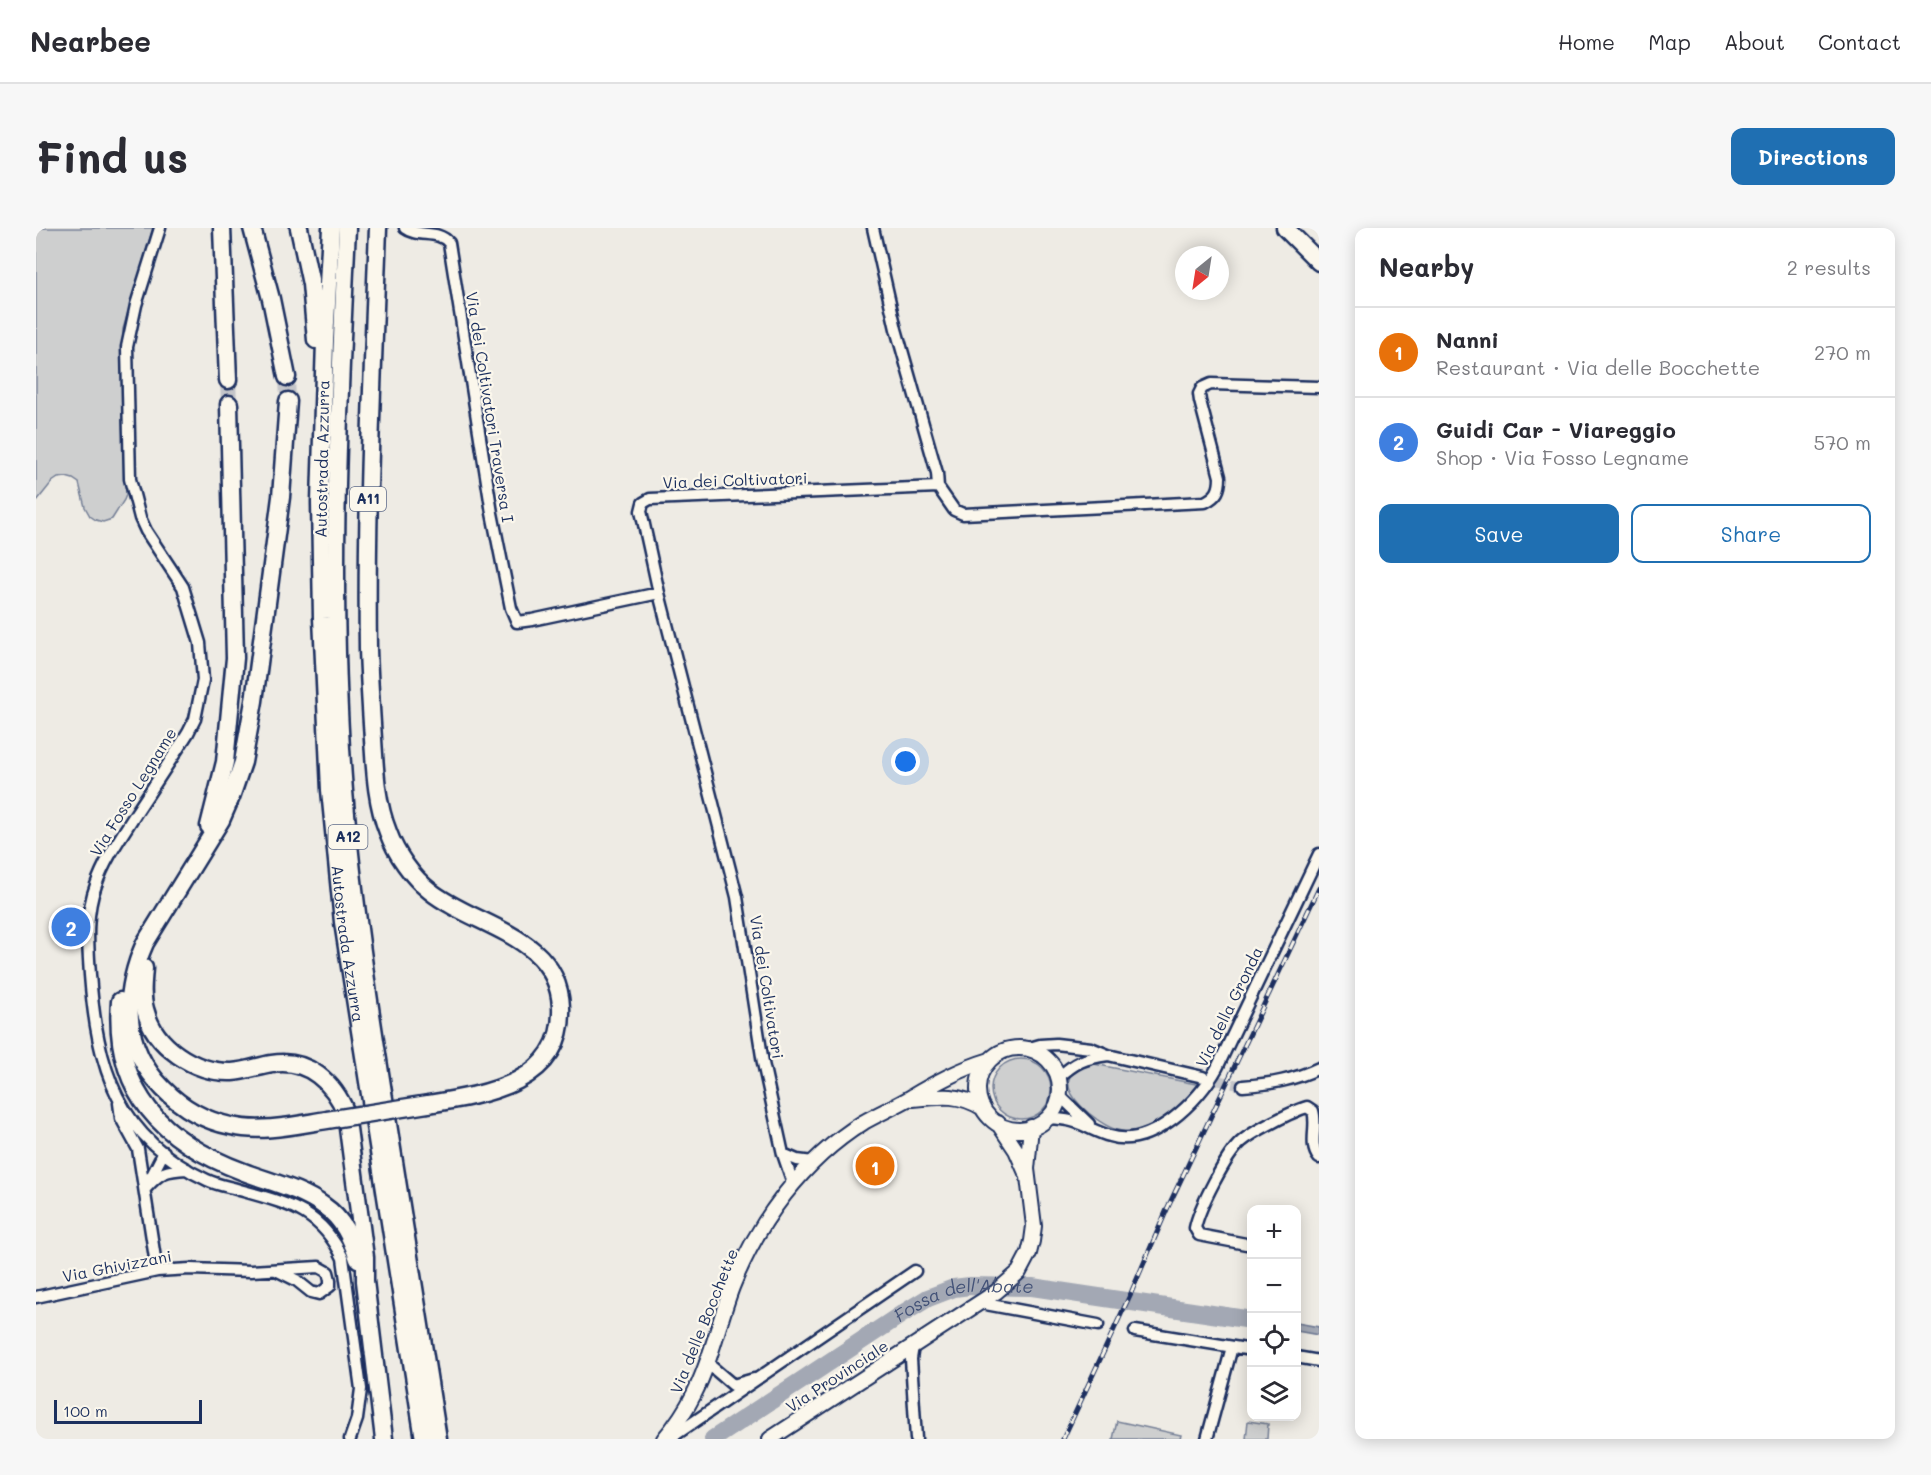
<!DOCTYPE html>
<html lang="en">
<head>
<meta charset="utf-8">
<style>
	:root { --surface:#fff; --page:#f7f7f7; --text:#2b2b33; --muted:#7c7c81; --line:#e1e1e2; --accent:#1f6fb2 }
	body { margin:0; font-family:Mali,sans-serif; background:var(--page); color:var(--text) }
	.controls { position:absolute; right:18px; bottom:18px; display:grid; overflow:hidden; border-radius:12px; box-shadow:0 3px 15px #0003 }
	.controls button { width:54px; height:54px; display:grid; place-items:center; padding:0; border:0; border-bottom:2px solid var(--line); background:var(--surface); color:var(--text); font:30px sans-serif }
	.compass { position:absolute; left:1139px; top:18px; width:54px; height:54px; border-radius:50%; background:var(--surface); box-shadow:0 3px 15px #0003; rotate:210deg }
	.scale { position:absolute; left:18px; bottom:15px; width:148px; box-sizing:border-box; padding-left:6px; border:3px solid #1b2f5e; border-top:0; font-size:16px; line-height:21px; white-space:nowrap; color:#1b2f5e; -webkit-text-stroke:4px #fbf7ec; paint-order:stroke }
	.you { position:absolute; left:870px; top:534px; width:21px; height:21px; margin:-15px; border:4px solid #fff; border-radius:50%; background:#1a73e8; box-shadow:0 0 0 9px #1a73e833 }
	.badge { display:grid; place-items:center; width:39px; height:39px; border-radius:50%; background:var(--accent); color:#fff; font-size:20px; font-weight:700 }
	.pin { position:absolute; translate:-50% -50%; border:3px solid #fff; box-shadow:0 2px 6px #0006 }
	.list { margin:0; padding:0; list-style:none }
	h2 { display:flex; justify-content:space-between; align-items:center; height:78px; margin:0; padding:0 24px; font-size:26px }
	h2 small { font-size:20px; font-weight:400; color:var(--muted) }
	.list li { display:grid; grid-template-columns:39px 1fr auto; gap:18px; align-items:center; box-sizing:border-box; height:90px; padding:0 24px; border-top:2px solid var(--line) }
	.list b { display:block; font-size:22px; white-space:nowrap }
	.list p { margin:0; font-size:20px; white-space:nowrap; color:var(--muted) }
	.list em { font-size:20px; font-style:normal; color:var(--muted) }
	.actions { display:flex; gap:12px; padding:18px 24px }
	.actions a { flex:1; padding:14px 0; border:2px solid var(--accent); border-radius:12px; text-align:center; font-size:21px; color:var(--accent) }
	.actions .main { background:var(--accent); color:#fff }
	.icon { flex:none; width:33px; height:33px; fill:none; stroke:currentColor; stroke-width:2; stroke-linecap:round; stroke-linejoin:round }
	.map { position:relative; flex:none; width:1283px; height:1211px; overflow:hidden; border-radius:12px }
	header { display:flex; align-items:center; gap:36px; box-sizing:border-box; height:84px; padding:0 30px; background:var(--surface); border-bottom:2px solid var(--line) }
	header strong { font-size:28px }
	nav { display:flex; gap:33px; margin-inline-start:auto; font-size:21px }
	.intro { display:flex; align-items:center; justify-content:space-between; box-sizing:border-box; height:144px; padding:0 36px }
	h1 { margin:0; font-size:42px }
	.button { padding:15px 27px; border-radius:12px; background:var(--accent); color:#fff; font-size:21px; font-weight:700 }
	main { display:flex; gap:36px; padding:0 36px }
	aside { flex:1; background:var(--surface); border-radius:12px; box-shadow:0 3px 15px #0003 }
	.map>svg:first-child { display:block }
	.green { fill:#cecfcf; stroke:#747f96; stroke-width:1.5 }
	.water { fill:#a3a8b4; stroke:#6d7892; stroke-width:1.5 }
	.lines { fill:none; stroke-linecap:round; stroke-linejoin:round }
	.river { stroke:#a3a8b4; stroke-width:18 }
	.minor-tunnel { stroke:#c4c5c9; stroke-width:10; stroke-dasharray:10 5; stroke-linecap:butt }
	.highway-tunnel { stroke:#c4c5c9; stroke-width:16; stroke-dasharray:16 8; stroke-linecap:butt }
	.minor-casing { stroke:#1b2f5e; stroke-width:15 }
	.major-casing { stroke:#1b2f5e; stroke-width:18 }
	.highway-casing { stroke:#1b2f5e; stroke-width:21 }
	.minor { stroke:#fbf7ec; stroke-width:10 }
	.major { stroke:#fbf7ec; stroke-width:14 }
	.highway { stroke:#fbf7ec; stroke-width:16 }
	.rail-casing { stroke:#1b2f5e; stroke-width:5 }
	.rail { stroke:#fbf7ec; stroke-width:3; stroke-dasharray:9; stroke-linecap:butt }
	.highway-bridge-casing { stroke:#1b2f5e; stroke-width:21; stroke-linecap:butt }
	.highway-bridge { stroke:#fbf7ec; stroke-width:16 }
	.labels { text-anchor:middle; stroke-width:4.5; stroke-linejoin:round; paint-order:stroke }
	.shield { fill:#fbf7ec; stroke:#5e6b89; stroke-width:1.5 }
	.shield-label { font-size:15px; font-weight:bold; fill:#1b2f5e }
	.street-label { font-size:16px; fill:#1b2f5e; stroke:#fbf7ec }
	.water-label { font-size:18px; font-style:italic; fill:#445378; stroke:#fbf7ec }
</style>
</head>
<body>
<header>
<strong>Nearbee</strong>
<nav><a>Home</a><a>Map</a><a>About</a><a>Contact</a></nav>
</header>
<div class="intro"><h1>Find us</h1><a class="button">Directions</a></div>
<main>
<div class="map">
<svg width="1283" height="1211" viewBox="0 0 1283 1211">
	<rect width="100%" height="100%" fill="#eeebe4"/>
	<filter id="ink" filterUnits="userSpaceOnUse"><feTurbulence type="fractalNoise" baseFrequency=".0167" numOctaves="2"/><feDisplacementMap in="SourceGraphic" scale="12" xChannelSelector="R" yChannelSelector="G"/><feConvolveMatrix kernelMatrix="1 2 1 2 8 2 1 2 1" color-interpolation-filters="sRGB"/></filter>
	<g filter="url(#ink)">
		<path class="green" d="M 0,0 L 117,0 L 87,101 L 86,192 L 90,267 L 88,272 L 76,291 L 67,294 L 60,292 L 54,288 L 49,279 L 43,255 L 37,251 L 30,249 L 22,250 L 16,254 L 0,274 Z
			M955 861a30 30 0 1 1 60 0a30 30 0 1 1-60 0Z
			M 1049,836 L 1058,836 L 1165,857 L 1163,862 C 1147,876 1128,898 1106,903 C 1098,905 1086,904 1078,901 C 1062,895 1019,864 1037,844 C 1040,840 1045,838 1049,836 Z
			M 1081,1193 L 1145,1207 L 1144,1211 L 1077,1211 Z
			M 1212,1193 L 1232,1196 L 1231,1211 L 1210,1211 Z"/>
		<path class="water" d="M 1261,1095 L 1283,1099 L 1283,1107 L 1261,1103 Z"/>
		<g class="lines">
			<path class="river" id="s1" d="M 677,1211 L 866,1086 L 892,1070 L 918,1060 L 934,1058 L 996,1059 L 1216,1092"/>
			<path class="minor-tunnel" d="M 1167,849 L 1207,858"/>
			<path class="highway-tunnel" d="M 251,149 L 252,173
				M 192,152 L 193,176"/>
			<g class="minor-casing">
				<path id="minor" d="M 124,0 L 100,77 L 91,119 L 94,251 L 104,290 L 110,303 L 147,359 L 164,415 L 167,452 L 159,491 L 152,505 C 135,532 117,559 100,585 C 85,609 69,631 60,657 C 49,686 52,717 54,747 C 61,839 81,910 171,952 C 179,956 189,958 197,960 C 247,975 283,979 307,1030 L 325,1161 L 321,1191 L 314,1211
					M 369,0 C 382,10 402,1 413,15 L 456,285 L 475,380 L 481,394 L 496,392 L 623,365
					M 837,0 L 860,101 L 901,245 L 902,259
					M 990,821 L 1004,817 L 1020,816 L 1055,820 L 1072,827 L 1167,849
					M 1022,850 C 1039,834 1049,830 1072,827
					M 1207,858 C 1235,856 1258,852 1283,840
					M 1023,867 L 1053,896
					M 83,875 L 85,890 L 102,921 L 121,1043
					M 1012,890 C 1021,891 1030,891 1039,894 C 1051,898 1062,905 1074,908 C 1115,921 1163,873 1181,840 L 1283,626
					M 747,926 L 761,932 L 777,934
					M 114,951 L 128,924
					M 757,955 L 747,926 L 727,835 L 701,669 L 623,365 L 605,283 L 607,275 L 614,271 L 902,259 L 918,282 L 927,286 L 1169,274 C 1181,268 1184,262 1184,249 L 1164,173 L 1163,166 L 1166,160 L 1175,156 L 1283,159
					M 110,960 C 124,944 130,942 151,941
					M 1210,1016 L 1163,1007 L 1159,1000 C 1163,980 1190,927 1205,914 C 1216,904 1257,883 1271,879 L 1277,883 C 1282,898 1272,917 1283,930
					M 0,1069 L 121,1043 L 154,1041 L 215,1043 L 283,1039 L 292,1044 L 294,1052 L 294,1058 L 283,1066 L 275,1064 L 260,1052 L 240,1042
					M 944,1075 L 1062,1097
					M 1099,1103 L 1216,1122
					M 877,1118 L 875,1131 L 880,1211
					M 1260,1129 L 1283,1133
					M 670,1134 L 697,1157 L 718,1151
					M 633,1211 L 879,1043
					M 1171,1211 L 1196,1119"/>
			</g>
			<g class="major-casing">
				<path id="major" d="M942 861a41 41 0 1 1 82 0a41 41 0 1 1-82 0Z
					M 877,871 C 905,868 922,865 947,880
					M 962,895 L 980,922 L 990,945
					M 628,1211 C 640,1197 650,1182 658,1166 C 675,1133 683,1093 696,1059 C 722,993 767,932 828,894 C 842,886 858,879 872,871 C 899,855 924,841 954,832
					M 734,1211 L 960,1064 L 983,1044 L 993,1025 L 996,1013 L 998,998 L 991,941 L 995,899"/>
			</g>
			<g class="highway-casing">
				<g id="highway">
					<path d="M 186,0 L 192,152"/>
					<path d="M 216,0 L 235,71 L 251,149"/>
					<path d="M 263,0 L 275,56 L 280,112"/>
					<path id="s2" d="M 295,0 L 289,113 L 284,274 L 286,390 L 294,562 L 307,694 L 388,1211"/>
					<path d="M 311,0 C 302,188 293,375 308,563 C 318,683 337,802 356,921 C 372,1017 387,1114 402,1211"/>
					<path d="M 342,0 C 337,140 330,281 332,421 C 333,451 335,481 337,511 C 339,542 340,574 352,604 C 360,626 376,649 394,663 C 439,699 522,707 525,779 C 528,855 449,867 392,876"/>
					<path d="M 1249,0 L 1283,34"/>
					<path d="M 252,173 L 245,269 L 218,473 L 207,534 L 195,569 L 185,592 L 109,715 C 98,740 92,765 94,791 C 98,844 145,888 195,898 C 226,905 259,897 291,892"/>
					<path d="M 173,598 L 189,534 L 199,430 L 193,176"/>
					<path d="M 108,740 C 107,754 105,767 109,781 C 118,819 159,845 196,844 C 210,843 223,838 236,836 C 272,830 298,855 310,885 L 329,1029 L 329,1053 L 348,1211"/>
					<path d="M 84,773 C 77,864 127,914 208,944 C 234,954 265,961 288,978 C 307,991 315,1010 322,1031"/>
				</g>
			</g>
			<use href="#minor" class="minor"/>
			<use href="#major" class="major"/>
			<use href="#highway" class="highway"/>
			<g class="rail-casing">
				<path id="rail" d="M 1027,1211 L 1095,1065 L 1132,979 L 1283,660"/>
			</g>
			<use href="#rail" class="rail"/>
			<g class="highway-bridge-casing">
				<path id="highway-bridge" d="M 291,892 L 392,876"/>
			</g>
			<use href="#highway-bridge" class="highway-bridge"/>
		</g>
	</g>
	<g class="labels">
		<g class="shield">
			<rect x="314" y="259" width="36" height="24" rx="4.5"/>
			<rect x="292.5" y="597" width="39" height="24" rx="4.5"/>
		</g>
		<g class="shield-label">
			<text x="332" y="276">A11</text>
			<text x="312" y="614">A12</text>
		</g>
		<g class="street-label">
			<text transform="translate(454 179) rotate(81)" y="6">Via dei Coltivatori Traversa I</text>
			<text transform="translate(286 231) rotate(-89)" y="6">Autostrada Azzurra</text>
			<text transform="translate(699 252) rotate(-2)" y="6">Via dei Coltivatori</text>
			<text transform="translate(97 564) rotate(-58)" y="6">Via Fosso Legname</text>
			<text dy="6" stroke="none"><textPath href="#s2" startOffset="717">Autostrada Azzurra</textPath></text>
			<text transform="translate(731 759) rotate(81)" y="6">Via dei Coltivatori</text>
			<text transform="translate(1193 779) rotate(-64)" y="6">Via della Gronda</text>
			<text transform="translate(81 1038) rotate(-11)" y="6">Via Ghivizzani</text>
			<text transform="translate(668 1093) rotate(-68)" y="6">Via delle Bocchette</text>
			<text transform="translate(801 1148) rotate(-33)" y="6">Via Provinciale</text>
		</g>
		<g class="water-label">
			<text dy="6" stroke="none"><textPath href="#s1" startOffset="292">Fossa dell'Abate</textPath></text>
		</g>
	</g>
</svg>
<div class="controls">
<button>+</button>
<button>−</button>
<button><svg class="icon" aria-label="locate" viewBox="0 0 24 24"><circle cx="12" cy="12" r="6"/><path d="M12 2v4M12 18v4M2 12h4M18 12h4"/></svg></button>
<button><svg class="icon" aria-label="layers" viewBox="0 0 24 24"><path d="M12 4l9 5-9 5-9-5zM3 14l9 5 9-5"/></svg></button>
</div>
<svg class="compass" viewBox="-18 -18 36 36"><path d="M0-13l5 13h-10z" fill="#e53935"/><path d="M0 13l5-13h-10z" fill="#7c7c81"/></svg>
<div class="scale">100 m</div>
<div class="you"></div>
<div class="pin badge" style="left:839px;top:938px;background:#e8710a">1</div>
<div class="pin badge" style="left:35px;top:699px;background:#3f7fe0">2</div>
</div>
<aside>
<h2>Nearby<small>2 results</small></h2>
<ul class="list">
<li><span class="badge" style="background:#e8710a">1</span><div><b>Nanni</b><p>Restaurant · Via delle Bocchette</p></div><em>270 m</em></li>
<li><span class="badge" style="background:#3f7fe0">2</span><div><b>Guidi Car - Viareggio</b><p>Shop · Via Fosso Legname</p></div><em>570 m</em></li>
</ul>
<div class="actions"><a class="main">Save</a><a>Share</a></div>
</aside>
</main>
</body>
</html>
